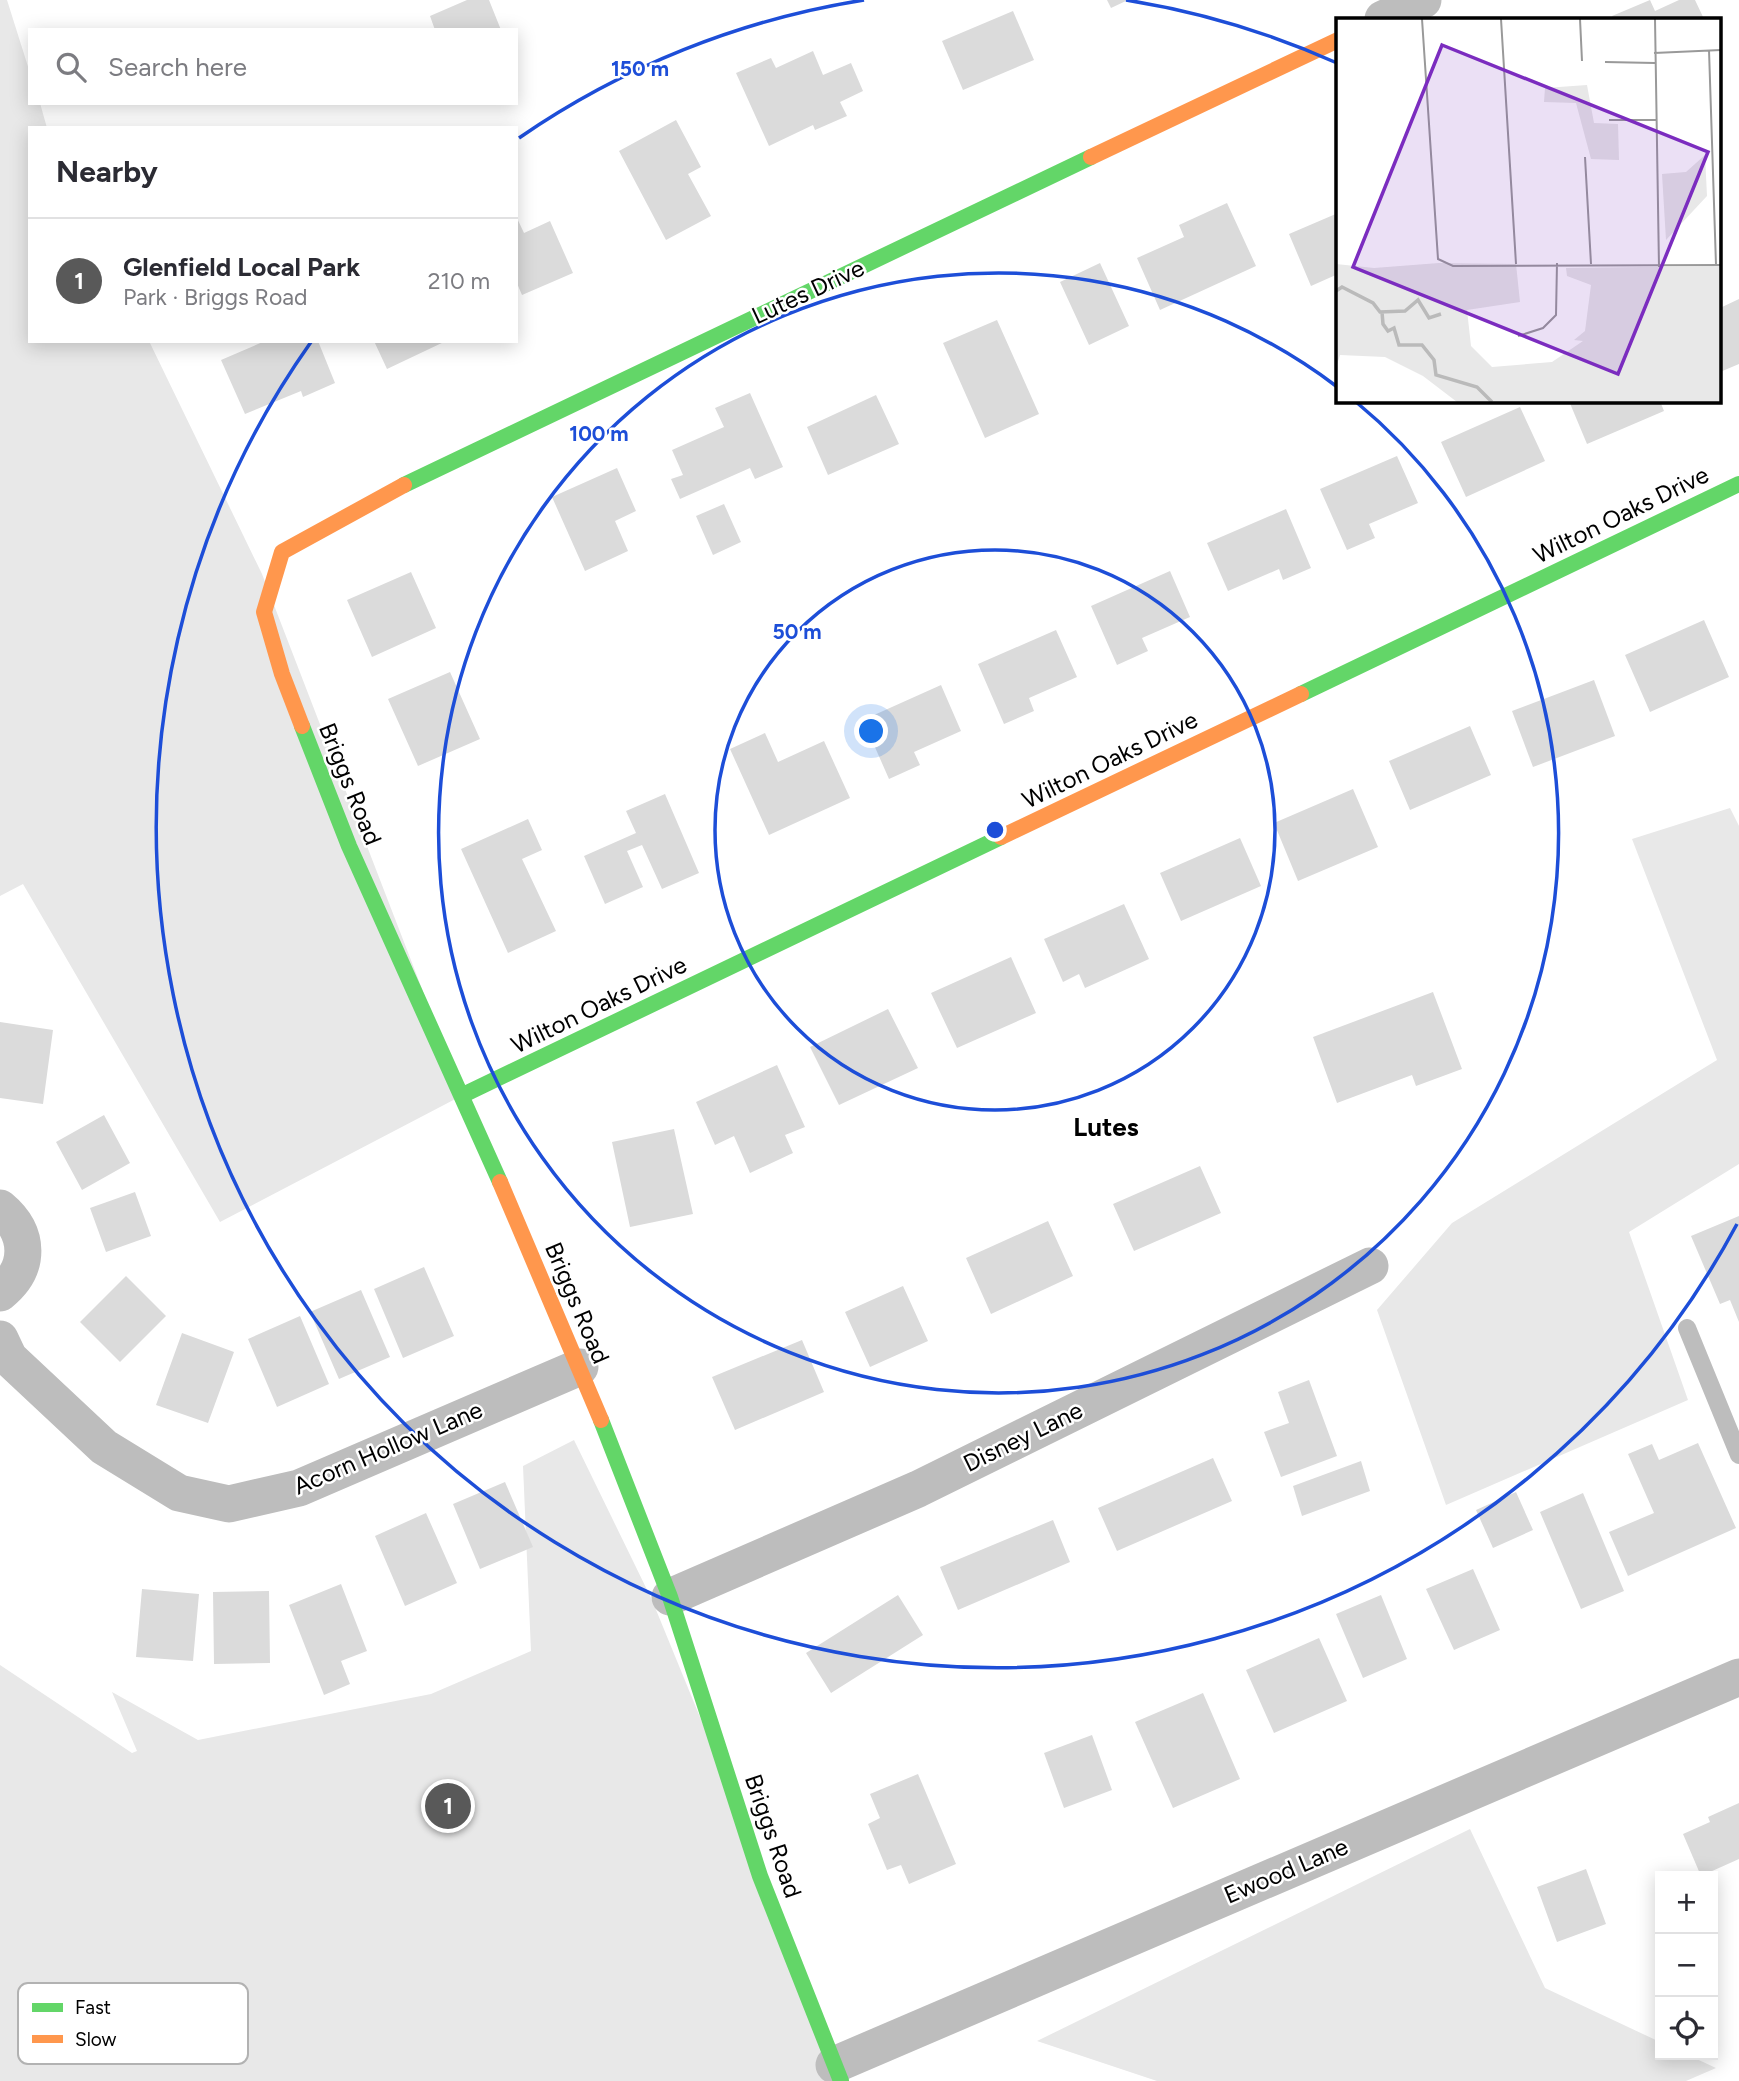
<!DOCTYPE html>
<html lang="en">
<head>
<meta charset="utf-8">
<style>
	:root { --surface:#fff; --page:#f7f7f7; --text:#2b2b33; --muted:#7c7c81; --line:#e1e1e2; --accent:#595959 }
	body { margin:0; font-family:Figtree,sans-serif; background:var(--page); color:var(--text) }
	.controls { position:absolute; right:21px; bottom:21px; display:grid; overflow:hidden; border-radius:0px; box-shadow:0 4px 18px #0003 }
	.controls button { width:63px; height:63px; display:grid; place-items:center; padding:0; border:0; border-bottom:2px solid var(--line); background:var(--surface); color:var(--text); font:35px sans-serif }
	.you { position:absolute; left:872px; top:732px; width:24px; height:24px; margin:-18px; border:5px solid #fff; border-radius:50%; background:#1a73e8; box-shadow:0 0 0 10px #1a73e833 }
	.badge { display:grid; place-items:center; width:46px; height:46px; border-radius:50%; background:var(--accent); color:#fff; font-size:23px; font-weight:700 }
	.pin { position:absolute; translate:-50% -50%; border:4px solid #fff; box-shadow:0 2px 7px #0006 }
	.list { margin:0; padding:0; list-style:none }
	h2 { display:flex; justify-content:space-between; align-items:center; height:91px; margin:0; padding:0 28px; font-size:30px }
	h2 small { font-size:23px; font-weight:400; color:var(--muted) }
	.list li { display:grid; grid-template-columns:46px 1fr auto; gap:21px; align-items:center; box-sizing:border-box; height:126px; padding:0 28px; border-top:2px solid var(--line) }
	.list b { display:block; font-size:26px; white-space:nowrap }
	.list p { margin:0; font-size:23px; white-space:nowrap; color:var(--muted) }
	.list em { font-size:23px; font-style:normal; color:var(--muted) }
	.icon { flex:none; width:38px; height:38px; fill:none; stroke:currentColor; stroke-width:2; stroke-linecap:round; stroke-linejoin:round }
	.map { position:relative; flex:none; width:1739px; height:2081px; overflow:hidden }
	.search { position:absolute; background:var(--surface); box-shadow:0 4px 18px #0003; left:28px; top:28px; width:490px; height:77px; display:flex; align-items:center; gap:18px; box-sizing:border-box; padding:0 24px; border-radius:0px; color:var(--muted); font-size:26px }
	.panel { position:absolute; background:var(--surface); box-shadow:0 4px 18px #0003; left:28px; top:126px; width:490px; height:217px; border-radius:0px }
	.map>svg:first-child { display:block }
	.green { fill:#e8e8e8 }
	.building { fill:#dbdbdb }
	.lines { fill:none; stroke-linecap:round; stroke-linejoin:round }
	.lane { stroke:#bdbdbd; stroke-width:18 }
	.street { stroke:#bdbdbd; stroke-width:37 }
	.fast { stroke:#63d668; stroke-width:16 }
	.slow { stroke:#ff974d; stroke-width:16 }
	.ring { fill:none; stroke:#1d4ed8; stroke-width:3.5 }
	.labels { text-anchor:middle; stroke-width:5; stroke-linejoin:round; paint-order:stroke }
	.street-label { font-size:24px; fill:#000; stroke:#fff }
	.neighbourhood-label { font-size:26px; font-weight:bold; fill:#000; stroke:#fff }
	.inset-river { fill:none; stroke:#bababa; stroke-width:3.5 }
	.inset-road { fill:none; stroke:#999; stroke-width:2 }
	.view { fill:#7b2cbf; fill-opacity:0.15; stroke:#7b2cbf; stroke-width:3.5 }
	.inset-edge { fill:none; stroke:#000; stroke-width:3.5 }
	.key { fill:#fff; stroke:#b2b2b2; stroke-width:2 }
	.key-label { font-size:19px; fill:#000 }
	.centre { fill:#1d4ed8; stroke:#fff; stroke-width:3.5 }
	.ring-label { font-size:21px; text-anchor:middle; font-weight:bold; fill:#1d4ed8; stroke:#fff; stroke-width:5; stroke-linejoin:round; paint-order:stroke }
</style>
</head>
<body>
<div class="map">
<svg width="1739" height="2081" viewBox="0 0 1739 2081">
	<rect width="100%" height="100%" fill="#fff"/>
	<path class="green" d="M 0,0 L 7,0 L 30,73 L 30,103 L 40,103 L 47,128 L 30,128 L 30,341 L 149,341 L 262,574 L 463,1095 L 220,1222 L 23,884 L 0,896 Z
		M 1730,808 L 1739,826 L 1739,1164 L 1629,1232 L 1688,1400 L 1446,1505 L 1377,1310 L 1452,1223 L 1717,1060 L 1632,839 Z
		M 574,1440 L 652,1600 L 849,2081 L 0,2081 L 0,1665 L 132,1753 L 137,1751 L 112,1692 L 198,1740 L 431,1694 L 531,1651 L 523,1466 Z
		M 1470,1829 L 1545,1988 L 1660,2042 L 1660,2055 L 1688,2055 L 1716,2068 L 1686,2081 L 1157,2081 L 1037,2041 Z"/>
	<path class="building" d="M 467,0 L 489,0 L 501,30 L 435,30 L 430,16 Z
		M 1107,0 L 1128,0 L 1111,8 Z
		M 1650,0 L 1655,11 L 1679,0 L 1695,0 L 1704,19 L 1613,19 L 1612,16 Z
		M 1013,11 L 1034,60 L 963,90 L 942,41 Z
		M 813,51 L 823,75 L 851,63 L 863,91 L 840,102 L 847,116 L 815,130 L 813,125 L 769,146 L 736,73 L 771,58 L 776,68 Z
		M 676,120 L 701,167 L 688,174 L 711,216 L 666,240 L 619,151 Z
		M 1227,203 L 1256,266 L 1160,310 L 1137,258 L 1184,237 L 1179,225 Z
		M 1338,213 L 1338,274 L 1311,286 L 1289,234 Z
		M 516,216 L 524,233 L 550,221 L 573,273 L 522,295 L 516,281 Z
		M 1100,263 L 1129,326 L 1089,345 L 1060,282 Z
		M 1739,299 L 1739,364 L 1720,372 L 1720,308 Z
		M 997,320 L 1039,414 L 985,438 L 943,343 Z
		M 265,341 L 318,341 L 335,383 L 303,397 L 301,391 L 245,414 L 221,360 Z
		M 374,341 L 446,341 L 387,369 Z
		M 750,393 L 783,467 L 755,479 L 750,468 L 680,499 L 671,479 L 683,475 L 672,450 L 724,427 L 715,408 Z
		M 876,395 L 899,444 L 828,475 L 807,427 Z
		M 1569,401 L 1660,401 L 1664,411 L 1587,444 Z
		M 1520,407 L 1545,461 L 1466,497 L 1441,442 Z
		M 1397,456 L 1418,503 L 1369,524 L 1375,538 L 1347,550 L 1320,489 Z
		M 617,468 L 636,511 L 615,521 L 628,551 L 585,571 L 552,497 Z
		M 724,504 L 741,542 L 713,555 L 696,516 Z
		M 1286,509 L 1311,568 L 1283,580 L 1279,569 L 1228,591 L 1207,543 Z
		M 1170,571 L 1190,617 L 1142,638 L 1148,651 L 1117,665 L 1091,606 Z
		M 411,572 L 436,628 L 372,657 L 347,600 Z
		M 1704,620 L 1729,677 L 1650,712 L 1625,655 Z
		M 1056,630 L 1077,677 L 1029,698 L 1034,711 L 1004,724 L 978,664 Z
		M 450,672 L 480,739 L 418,766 L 388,699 Z
		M 1594,680 L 1615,736 L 1533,767 L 1512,711 Z
		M 941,685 L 961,731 L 914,752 L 920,765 L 889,779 L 863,720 Z
		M 1470,726 L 1491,775 L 1410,810 L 1389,761 Z
		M 765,733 L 778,762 L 824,741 L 850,798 L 769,835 L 730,749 Z
		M 1353,789 L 1378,847 L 1298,881 L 1274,823 Z
		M 665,794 L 699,873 L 662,889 L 642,845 L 627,851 L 643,887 L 605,904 L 584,856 L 636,833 L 626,811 Z
		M 528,819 L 542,850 L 522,859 L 556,931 L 508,953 L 461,849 Z
		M 1240,838 L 1261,886 L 1181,921 L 1160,873 Z
		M 1124,904 L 1149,959 L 1085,988 L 1079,974 L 1063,982 L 1044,939 Z
		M 1011,957 L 1036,1013 L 957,1048 L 931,993 Z
		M 1433,992 L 1462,1069 L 1416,1086 L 1412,1075 L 1337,1103 L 1313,1037 Z
		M 888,1009 L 918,1068 L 839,1105 L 810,1047 Z
		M 0,1022 L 53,1030 L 43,1104 L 0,1098 Z
		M 777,1065 L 805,1127 L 785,1135 L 793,1153 L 750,1173 L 734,1136 L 715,1145 L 696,1102 Z
		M 104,1115 L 130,1163 L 82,1190 L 56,1142 Z
		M 674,1129 L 693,1214 L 630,1227 L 612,1142 Z
		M 1200,1166 L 1221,1213 L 1134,1251 L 1113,1204 Z
		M 135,1192 L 151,1236 L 106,1252 L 90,1208 Z
		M 1739,1216 L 1739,1322 L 1730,1300 L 1720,1304 L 1691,1236 Z
		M 1048,1221 L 1073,1276 L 991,1314 L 966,1258 Z
		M 424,1267 L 454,1336 L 403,1358 L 374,1289 Z
		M 126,1276 L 166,1316 L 120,1362 L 80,1322 Z
		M 903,1286 L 928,1341 L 870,1367 L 845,1312 Z
		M 361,1290 L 390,1357 L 339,1379 L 310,1312 Z
		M 300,1316 L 329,1384 L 277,1407 L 248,1339 Z
		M 182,1333 L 234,1352 L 208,1423 L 156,1405 Z
		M 802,1340 L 824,1392 L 735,1430 L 712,1377 Z
		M 1309,1380 L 1337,1456 L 1281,1477 L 1264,1432 L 1289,1423 L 1278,1392 Z
		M 1698,1443 L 1736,1528 L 1628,1576 L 1609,1532 L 1654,1513 L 1628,1454 L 1652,1444 L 1659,1460 Z
		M 1213,1458 L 1232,1501 L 1117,1551 L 1098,1508 Z
		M 1361,1461 L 1370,1491 L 1302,1516 L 1293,1486 Z
		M 505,1482 L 533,1547 L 480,1569 L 453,1504 Z
		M 1516,1492 L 1533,1530 L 1493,1548 L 1476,1510 Z
		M 1583,1493 L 1624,1591 L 1581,1609 L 1540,1512 Z
		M 426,1513 L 457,1583 L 405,1606 L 375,1536 Z
		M 1053,1520 L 1070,1562 L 958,1610 L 940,1567 Z
		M 1473,1569 L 1500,1630 L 1454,1650 L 1426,1589 Z
		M 341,1584 L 367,1651 L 341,1661 L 350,1684 L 324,1695 L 289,1605 Z
		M 142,1589 L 199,1594 L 193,1661 L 136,1657 Z
		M 269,1591 L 270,1663 L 214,1664 L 213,1592 Z
		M 898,1595 L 923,1635 L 831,1693 L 806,1653 Z
		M 1381,1595 L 1407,1659 L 1363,1678 L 1336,1614 Z
		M 1319,1638 L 1347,1701 L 1274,1733 L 1246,1670 Z
		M 1203,1693 L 1240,1779 L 1173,1808 L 1135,1722 Z
		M 1092,1735 L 1112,1790 L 1064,1808 L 1044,1753 Z
		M 918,1774 L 956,1864 L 909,1884 L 901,1865 L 887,1870 L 868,1824 L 880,1818 L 870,1794 Z
		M 1739,1803 L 1739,1859 L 1701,1876 L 1683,1834 L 1710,1822 L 1708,1817 Z
		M 1586,1869 L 1606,1924 L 1557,1942 L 1537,1887 Z"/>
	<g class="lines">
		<path class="lane" d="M 1687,1328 L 1739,1455"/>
		<path class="street" d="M 1383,19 L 1423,0
			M 0,1208 C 30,1233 31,1268 0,1293
			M 0,1339 L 9,1358 L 104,1447 L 179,1493 L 229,1504 L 299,1488 L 580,1367
			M 670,1597 L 918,1489 L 1370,1266
			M 834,2065 L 1739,1677"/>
		<path class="fast" d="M 404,485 L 1091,157
			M 1301,694 L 1739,484
			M 302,726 L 349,846 L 500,1182
			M 463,1095 L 1001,837
			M 601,1420 L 670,1597 L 760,1876 L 841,2081"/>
		<path class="slow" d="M 1091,157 L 1338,40
			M 302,726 L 282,674 L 264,612 L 282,552 L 404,485
			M 1001,837 L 1301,694
			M 500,1182 L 601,1420"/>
	</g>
	<g class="ring">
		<circle cx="995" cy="830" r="280"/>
		<path d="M1355 401A560 560 0 1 1 1336 386"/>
		<path d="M1737 1224A840 840 0 1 1 311 342M519 138A840 840 0 0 1 864 0M1126 0A840 840 0 0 1 1337 63"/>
	</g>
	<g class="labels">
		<g class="street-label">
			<text transform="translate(808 292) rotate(-25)" y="8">Lutes Drive</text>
			<text transform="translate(1621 515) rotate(-26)" y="8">Wilton Oaks Drive</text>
			<text transform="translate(1110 760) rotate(-26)" y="8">Wilton Oaks Drive</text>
			<text transform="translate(350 784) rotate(68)" y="8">Briggs Road</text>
			<text transform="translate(599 1005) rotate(-26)" y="8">Wilton Oaks Drive</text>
			<text transform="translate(577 1303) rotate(67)" y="8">Briggs Road</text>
			<text transform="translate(1023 1437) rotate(-26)" y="8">Disney Lane</text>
			<text transform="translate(388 1448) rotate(-23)" y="8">Acorn Hollow Lane</text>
			<text transform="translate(773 1836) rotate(71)" y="8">Briggs Road</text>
			<text transform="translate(1286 1871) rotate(-23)" y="8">Ewood Lane</text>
		</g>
		<g class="neighbourhood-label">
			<text x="1106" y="1136">Lutes</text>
		</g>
	</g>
	<g transform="translate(1336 18)">
		<rect width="385" height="385" fill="#fff"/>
		<path d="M 251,67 L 258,105 L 282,106 L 283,142 L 255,141 L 240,85 L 208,84 L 209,70 ZM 369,137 L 371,178 L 330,222 L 326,156 L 350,154 ZM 103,245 L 180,246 L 184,284 L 131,292 L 135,328 L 156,349 L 216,344 L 247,323 L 238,322 L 249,313 L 255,267 L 231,258 L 230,250 L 385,248 L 385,384 L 121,384 L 87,358 L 49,339 L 4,337 L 0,350 L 0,246 L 38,250 Z" fill="#e8e8e8"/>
		<path class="inset-river" d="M 0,273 L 6,269 L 37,285 L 44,294 L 69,293 L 82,282 L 93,300 L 105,296M 46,294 L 47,306 L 52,313 L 58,310 L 63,327 L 86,327 L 98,342 L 100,357 L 141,369 L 156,384"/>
		<path class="inset-road" d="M 86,1 L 102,241 L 117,248 L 385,247M 165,1 L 180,246M 244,1 L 246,43M 319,1 L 323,249M 373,32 L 380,247M 318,35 L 385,32M 269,44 L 319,45M 273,102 L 320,102M 249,139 L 255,246M 182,318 L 207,310 L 220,297 L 221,245"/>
		<path class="view" d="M 106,27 L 372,134 L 282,356 L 17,249 Z"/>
		<rect width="385" height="385" class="inset-edge"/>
	</g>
	<rect x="18" y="1983" width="230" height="81" rx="10" class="key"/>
	<rect x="32" y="2003" width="31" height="9" fill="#63d668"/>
	<rect x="32" y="2035" width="31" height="8" fill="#ff974d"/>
	<g class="key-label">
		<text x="75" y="2014">Fast</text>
		<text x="75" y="2046">Slow</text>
	</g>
	<circle cx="995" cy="830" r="10" class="centre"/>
	<g class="ring-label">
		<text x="640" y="76">150 m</text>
		<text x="599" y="441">100 m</text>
		<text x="797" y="639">50 m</text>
	</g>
</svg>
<div class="controls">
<button>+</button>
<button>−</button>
<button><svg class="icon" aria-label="locate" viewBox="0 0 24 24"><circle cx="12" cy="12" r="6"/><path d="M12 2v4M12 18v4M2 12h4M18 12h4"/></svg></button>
</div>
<div class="you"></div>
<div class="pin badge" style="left:448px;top:1806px">1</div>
<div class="search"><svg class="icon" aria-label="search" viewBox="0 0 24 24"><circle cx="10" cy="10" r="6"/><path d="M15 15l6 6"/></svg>Search here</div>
<section class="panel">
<h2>Nearby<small></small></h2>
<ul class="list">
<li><span class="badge">1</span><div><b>Glenfield Local Park</b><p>Park · Briggs Road</p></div><em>210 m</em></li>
</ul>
</section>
</div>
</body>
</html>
